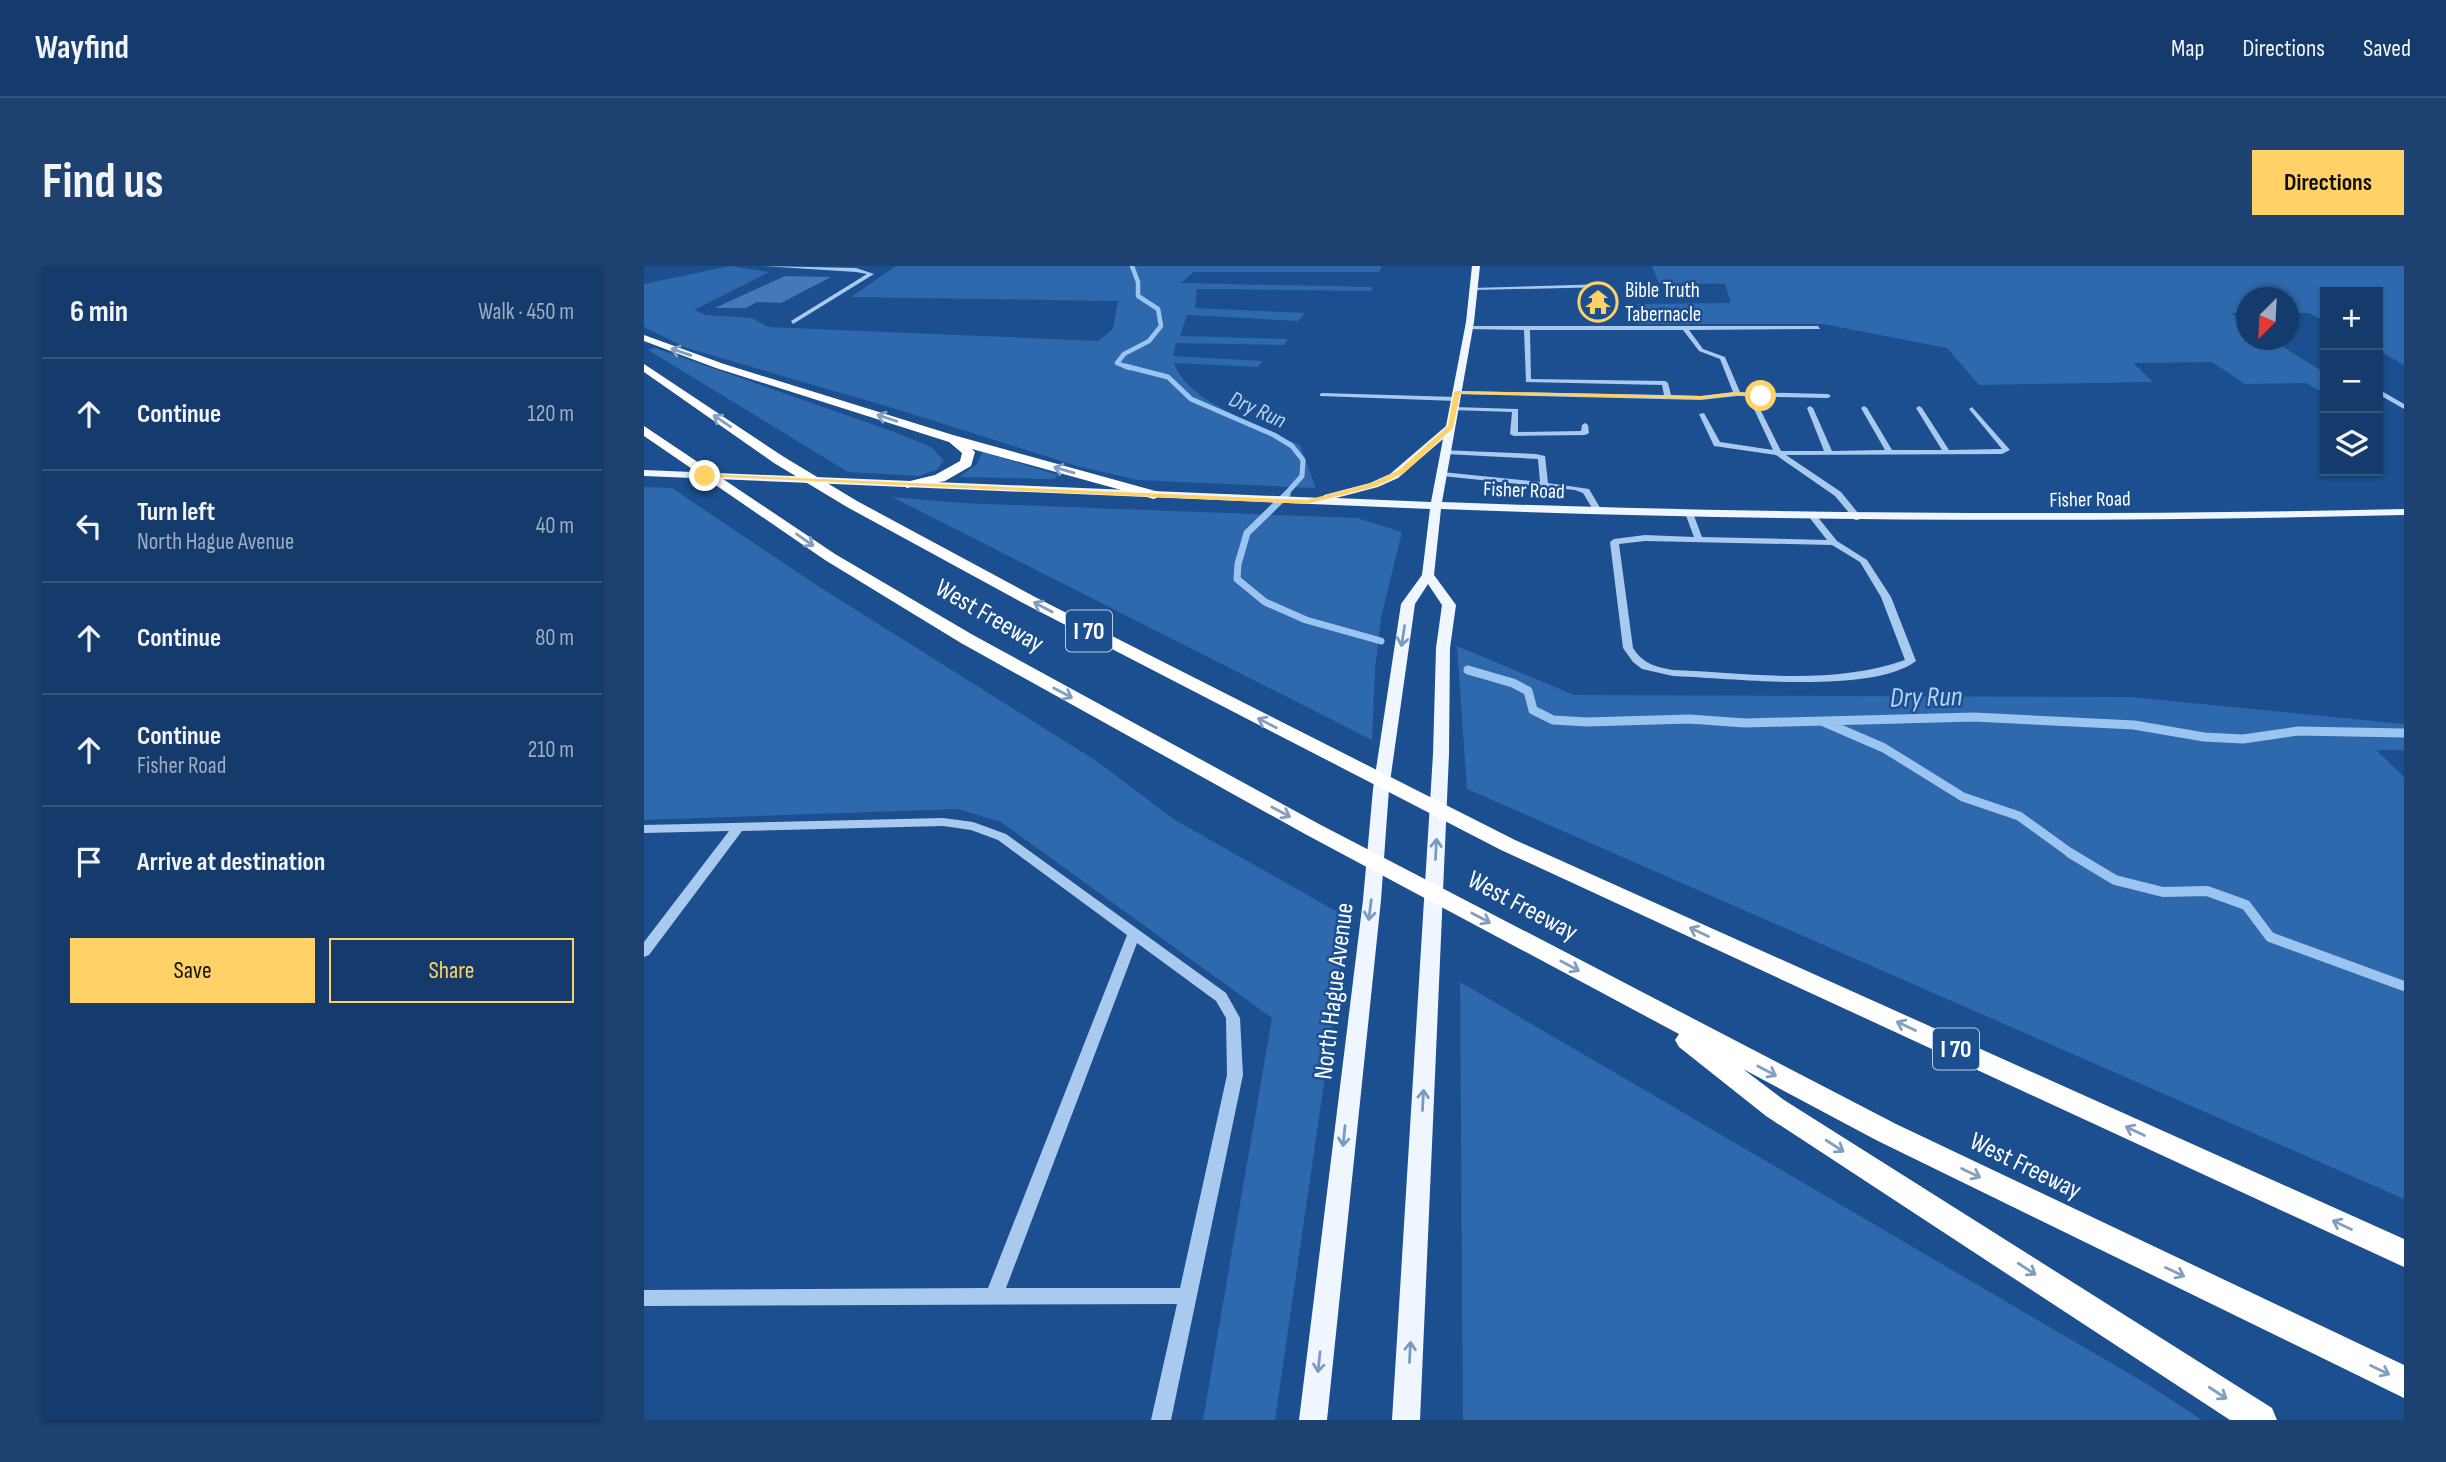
<!DOCTYPE html>
<html lang="en">
<head>
<meta charset="utf-8">
<style>
	:root { --surface:#143b6b; --page:#1d4271; --text:#f1f3f6; --muted:#9dadc1; --line:#33557e; --accent:#ffd166 }
	body { margin:0; font-family:"Sofia Sans Condensed",sans-serif; background:var(--page); color:var(--text) }
	.controls { position:absolute; right:21px; top:21px; display:grid; overflow:hidden; border-radius:0px; box-shadow:0 2px 5px #0004 }
	.controls button { width:63px; height:63px; display:grid; place-items:center; padding:0; border:0; border-bottom:2px solid var(--line); background:var(--surface); color:var(--text); font:35px sans-serif }
	.compass { position:absolute; left:1592px; top:21px; width:63px; height:63px; border-radius:50%; background:var(--surface); box-shadow:0 2px 5px #0004; rotate:204deg }
	.stop { position:absolute; width:21px; height:21px; margin:-16px; border:5px solid #ffd166; border-radius:50%; background:#fff }
	.stop.end { background:#ffd166; border-color:#fff; box-shadow:0 2px 7px #0008 }
	.list { margin:0; padding:0; list-style:none }
	h2 { display:flex; justify-content:space-between; align-items:center; height:91px; margin:0; padding:0 28px; font-size:30px }
	h2 small { font-size:23px; font-weight:400; color:var(--muted) }
	.list li { display:grid; grid-template-columns:46px 1fr auto; gap:21px; align-items:center; box-sizing:border-box; height:112px; padding:0 28px; border-top:2px solid var(--line) }
	.list b { display:block; font-size:26px; white-space:nowrap }
	.list p { margin:0; font-size:23px; white-space:nowrap; color:var(--muted) }
	.list em { font-size:23px; font-style:normal; color:var(--muted) }
	.actions { display:flex; gap:14px; padding:21px 28px }
	.actions a { flex:1; padding:16px 0; border:2px solid var(--accent); border-radius:0px; text-align:center; font-size:24px; color:var(--accent) }
	.actions .main { background:var(--accent); color:#111 }
	.icon { flex:none; width:38px; height:38px; fill:none; stroke:currentColor; stroke-width:2; stroke-linecap:round; stroke-linejoin:round }
	.map { position:relative; flex:none; width:1760px; height:1154px; overflow:hidden; border-radius:0px }
	header { display:flex; align-items:center; gap:42px; box-sizing:border-box; height:98px; padding:0 35px; background:var(--surface); border-bottom:2px solid var(--line) }
	header strong { font-size:33px }
	nav { display:flex; gap:38px; margin-inline-start:auto; font-size:24px }
	.intro { display:flex; align-items:center; justify-content:space-between; box-sizing:border-box; height:168px; padding:0 42px }
	h1 { margin:0; font-size:49px }
	.button { padding:18px 32px; border-radius:0px; background:var(--accent); color:#111; font-size:24px; font-weight:700 }
	main { display:flex; gap:42px; padding:0 42px }
	aside { flex:1; background:var(--surface); border-radius:0px; box-shadow:0 2px 5px #0004 }
	.map>svg:first-child { display:block }
	.green { fill:#2e69ad }
	.lines { fill:none; stroke-linecap:round; stroke-linejoin:round }
	.stream-far4 { stroke:#9cc4f0; stroke-width:4.5 }
	.stream-far3 { stroke:#9cc4f0; stroke-width:5 }
	.stream-far2 { stroke:#9cc4f0; stroke-width:7 }
	.stream-far1 { stroke:#9cc4f0; stroke-width:9 }
	.stream { stroke:#9cc4f0; stroke-width:10 }
	.building { fill:#4478b7 }
	.minor { fill:#a9c9ee; fill-rule:evenodd }
	.major { fill:#f0f6ff; fill-rule:evenodd }
	.highway { fill:#fff; fill-rule:evenodd }
	.oneway { stroke:#829ec1 }
	.oneway2 { stroke:#7b9ac1 }
	.route { fill:#ffd166 }
	.labels { text-anchor:middle; stroke-width:5; stroke-linejoin:round; paint-order:stroke }
	.far-poi-label { font-size:21px; fill:#fff; stroke:#1b4f8f; text-anchor:start }
	.far-street-label { font-size:21px; fill:#fff; stroke:#1b4f8f }
	.far-water-label { font-size:23px; font-style:italic; fill:#b5d3f5; stroke:#1b4f8f }
	.shield { fill:#1b4f8f; stroke:#bbcadd; stroke-width:2 }
	.shield-label { font-size:24px; font-weight:bold; fill:#fff }
	.street-label { font-size:26px; fill:#fff; stroke:#1b4f8f }
	.water-label { font-size:28px; font-style:italic; fill:#b5d3f5; stroke:#1b4f8f }
</style>
</head>
<body>
<header>
<strong>Wayfind</strong>
<nav><a>Map</a><a>Directions</a><a>Saved</a></nav>
</header>
<div class="intro"><h1>Find us</h1><a class="button">Directions</a></div>
<main>
<aside>
<h2>6 min<small>Walk · 450 m</small></h2>
<ul class="list">
<li><svg class="icon" aria-label="ahead" viewBox="0 0 24 24"><path d="M12 20V5M6 11l6-6 6 6"/></svg><div><b>Continue</b></div><em>120 m</em></li>
<li><svg class="icon" aria-label="left" viewBox="0 0 24 24"><path d="M17 20v-9H6M10 6l-5 5 5 5"/></svg><div><b>Turn left</b><p>North Hague Avenue</p></div><em>40 m</em></li>
<li><svg class="icon" aria-label="ahead" viewBox="0 0 24 24"><path d="M12 20V5M6 11l6-6 6 6"/></svg><div><b>Continue</b></div><em>80 m</em></li>
<li><svg class="icon" aria-label="ahead" viewBox="0 0 24 24"><path d="M12 20V5M6 11l6-6 6 6"/></svg><div><b>Continue</b><p>Fisher Road</p></div><em>210 m</em></li>
<li><svg class="icon" aria-label="arrive" viewBox="0 0 24 24"><path d="M6 21V4h12l-3 4 3 4H6"/></svg><div><b>Arrive at destination</b></div></li>
</ul>
<div class="actions"><a class="main">Save</a><a>Share</a></div>
</aside>
<div class="map">
<svg width="1760" height="1154" viewBox="0 0 1760 1154">
	<rect width="100%" height="100%" fill="#1b4f8f"/>
	<path class="green" d="M 86,0 L 125,6 L 50,44 L 62,49 L 108,52 L 124,61 L 454,75 L 469,63 L 474,35 L 207,31 L 252,0 L 738,0 L 735,6 L 550,6 L 537,17 L 727,21 L 728,25 L 553,23 L 551,42 L 661,47 L 654,55 L 543,49 L 536,70 L 644,73 L 640,79 L 532,77 L 529,90 L 619,95 L 614,101 L 530,97 C 542,136 621,162 656,179 L 672,222 L 494,214 L 433,200 L 252,143 L 43,82 L 0,61 L 0,18 Z
		M 1008,0 L 1760,0 L 1760,99 L 1734,84 L 1734,26 L 1681,26 L 1681,56 L 1665,47 L 1645,47 L 1644,32 L 1602,32 L 1602,47 L 1587,47 L 1602,58 L 1602,74 L 1628,74 L 1681,107 L 1681,128 L 1662,117 L 1601,118 L 1568,96 L 1489,97 L 1509,116 L 1335,119 L 1303,82 L 1179,58 L 994,58 L 994,38 L 1087,37 L 1081,18 L 1015,17 Z
		M 11,82 L 253,167 L 287,181 L 300,195 L 292,204 L 275,210 L 204,206 L 4,84 Z
		M 338,186 L 414,209 L 410,213 L 315,211 L 333,198 Z
		M 0,221 L 28,222 L 174,320 L 454,496 L 531,554 L 704,652 L 631,1154 L 559,1154 L 628,752 L 357,556 L 314,543 L 0,554 Z
		M 248,231 L 318,237 L 713,252 L 758,266 L 737,352 L 731,403 L 728,474 Z
		M 813,380 L 930,429 L 1487,431 L 1760,458 L 1760,484 L 1732,484 L 1760,511 L 1760,933 L 823,523 Z
		M 816,716 L 1508,1121 L 1558,1154 L 819,1154 Z"/>
	<g class="lines">
		<path class="stream-far4" d="M 485,102 L 473,97 L 480,88 L 505,75 L 517,60 L 514,43 L 494,30 L 494,16 L 488,0"/>
		<path class="stream-far3" d="M 481,100 L 524,111 L 547,133 L 630,169 L 648,180 L 659,194 L 658,210 L 641,229"/>
		<path class="stream-far2" d="M 643,228 L 603,267 L 594,298 L 593,313 L 621,336 L 662,354 L 737,375"/>
		<path class="stream-far1" d="M 824,404 L 869,417 L 884,425 L 889,444 L 909,454 L 943,456 L 1045,453 L 1101,457 L 1330,451 L 1490,459 L 1560,471 L 1599,473 L 1654,465 L 1760,467
			M 1180,456 L 1240,482 L 1319,531 L 1375,550 L 1429,589"/>
		<path class="stream" d="M 1426,587 L 1471,614 L 1519,626 L 1563,625 L 1602,639 L 1626,671 L 1760,720"/>
	</g>
	<path class="building" d="M 141,10 L 187,11 L 137,37 L 113,36 L 102,42 L 71,42 Z"/>
	<g class="lines">
		<path class="minor" d="M 119,0 L 212,2 L 230,8 L 149,58 L 147,55 L 223,8 L 212,6 Z
			M 963,18 L 965,21 L 830,24 L 827,22 Z
			M 825,60 L 1174,60 L 1176,63 L 1045,64 L 1059,83 L 1081,91 L 1096,126 L 1184,128 L 1187,130 L 1184,132 L 1093,130 L 1057,134 L 813,128 L 810,126 L 811,125 L 1020,129 L 1018,119 L 882,116 L 880,64 L 823,63 ZM 886,64 L 1039,64 L 1055,85 L 1076,93 L 1089,126 L 1057,130 L 1027,129 L 1024,117 L 1021,115 L 887,113 Z
			M 1681,89 L 1681,94 L 1678,92 Z
			M 1734,123 L 1760,138 L 1760,143 L 1734,128 Z
			M 678,127 L 812,131 L 815,133 L 812,135 L 676,130 L 676,128 Z
			M 1112,139 L 1115,141 L 1137,185 L 1180,185 L 1163,142 L 1166,140 L 1169,142 L 1188,185 L 1241,184 L 1217,142 L 1220,140 L 1223,142 L 1248,184 L 1298,184 L 1272,142 L 1275,140 L 1278,142 L 1305,184 L 1358,183 L 1325,143 L 1328,141 L 1366,184 L 1358,188 L 1142,189 L 1197,226 L 1218,252 L 1214,254 L 1211,254 L 1191,230 L 1132,189 L 1070,180 L 1055,148 L 1060,147 L 1076,176 L 1129,184 L 1109,141 Z
			M 810,141 L 874,143 L 874,166 L 937,165 L 938,159 L 941,157 L 944,159 L 945,167 L 941,169 L 870,170 L 866,168 L 868,146 L 808,144 L 808,142 Z
			M 798,184 L 892,188 L 901,190 L 904,217 L 945,223 L 958,245 L 951,247 L 939,227 L 931,224 L 798,210 L 794,208 L 798,206 L 896,216 L 894,193 L 801,188 L 798,188 Z
			M 1042,245 L 1049,247 L 1058,271 L 1183,274 L 1165,251 L 1172,249 L 1193,275 L 1223,294 L 1247,331 L 1272,395 C 1227,429 1086,412 1029,410 L 998,403 L 989,396 L 979,382 L 966,276 L 970,273 L 1001,269 L 1050,271 L 1041,247 ZM 1001,275 L 1188,279 L 1216,296 L 1237,331 L 1261,394 C 1187,420 1106,407 1029,404 C 1012,401 999,398 989,382 L 975,278 Z
			M 299,552 L 329,556 L 362,568 L 582,727 L 596,752 L 599,809 L 527,1154 L 507,1154 L 533,1038 L 0,1040 L 0,1024 L 344,1022 L 483,669 L 354,574 L 327,564 L 299,560 L 98,565 L 5,689 L 0,691 L 0,676 L 85,565 L 0,567 L 0,559 ZM 493,677 L 572,735 L 582,752 L 583,809 L 536,1022 L 362,1022 Z"/>
		<path class="major" d="M 828,0 L 836,0 L 830,56 L 798,236 C 1119,248 1439,250 1760,243 L 1760,249 C 1439,257 1118,255 797,243 L 790,309 L 812,339 L 806,382 L 805,488 L 776,1154 L 748,1154 L 789,488 L 792,382 L 798,339 L 784,318 L 771,338 L 745,523 L 737,634 L 683,1154 L 655,1154 L 719,634 L 729,523 L 757,338 L 778,309 L 786,243 L 0,210 L 0,204 L 679,232 L 680,229 L 726,217 L 746,208 L 802,160 L 822,56 ZM 799,173 L 787,236 L 692,232 L 734,221 L 754,212 Z"/>
		<path class="highway" d="M 0,69 L 80,98 L 309,169 L 515,226 L 517,229 L 510,233 L 328,183 L 331,186 L 327,200 L 301,215 L 262,222 L 262,216 L 291,209 L 316,195 L 318,187 L 305,176 L 72,102 L 0,75 Z
			M 0,98 L 140,191 L 213,235 L 391,331 L 871,574 L 1760,973 L 1760,1001 L 857,584 L 379,337 L 203,241 L 130,197 L 0,106 Z
			M 0,160 L 191,288 L 329,369 L 675,558 L 1252,858 L 1760,1099 L 1760,1132 L 1232,874 L 1099,803 L 1140,834 L 1628,1142 L 1633,1154 L 1586,1154 L 1122,850 L 1035,781 L 1031,774 L 1035,768 L 661,568 L 317,377 L 181,294 L 0,170 Z"/>
	</g>
	<defs><path id="oneway-shaft" d="M-6 0H5M1.5-3L5.5 0L1.5 3" fill="none" stroke-width="1.6" stroke-linecap="round" stroke-linejoin="round" transform="scale(1.75)"/></defs>
	<g class="oneway">
		<use href="#oneway-shaft" transform="translate(37 86) rotate(-161)"/>
		<use href="#oneway-shaft" transform="translate(243 152) rotate(-162)"/>
		<use href="#oneway-shaft" transform="translate(78 155) rotate(-146)"/>
		<use href="#oneway-shaft" transform="translate(420 204) rotate(-164)"/>
		<use href="#oneway-shaft" transform="translate(161 274) rotate(35)"/>
		<use href="#oneway-shaft" transform="translate(399 341) rotate(-152)"/>
		<use href="#oneway-shaft" transform="translate(419 427) rotate(28)"/>
		<use href="#oneway-shaft" transform="translate(623 457) rotate(-153)"/>
		<use href="#oneway-shaft" transform="translate(637 546) rotate(28)"/>
		<use href="#oneway-shaft" transform="translate(837 652) rotate(28)"/>
		<use href="#oneway-shaft" transform="translate(1055 666) rotate(-155)"/>
		<use href="#oneway-shaft" transform="translate(926 700) rotate(28)"/>
		<use href="#oneway-shaft" transform="translate(1262 760) rotate(-155)"/>
		<use href="#oneway-shaft" transform="translate(1123 805) rotate(28)"/>
		<use href="#oneway-shaft" transform="translate(1491 865) rotate(-155)"/>
		<use href="#oneway-shaft" transform="translate(1191 880) rotate(33)"/>
		<use href="#oneway-shaft" transform="translate(1327 907) rotate(26)"/>
		<use href="#oneway-shaft" transform="translate(1698 959) rotate(-155)"/>
		<use href="#oneway-shaft" transform="translate(1383 1003) rotate(33)"/>
		<use href="#oneway-shaft" transform="translate(1531 1006) rotate(26)"/>
		<use href="#oneway-shaft" transform="translate(1736 1104) rotate(26)"/>
		<use href="#oneway-shaft" transform="translate(1574 1127) rotate(33)"/>
	</g>
	<g class="oneway2">
		<use href="#oneway-shaft" transform="translate(759 370) rotate(99)"/>
		<use href="#oneway-shaft" transform="translate(792 583) rotate(-87)"/>
		<use href="#oneway-shaft" transform="translate(726 644) rotate(97)"/>
		<use href="#oneway-shaft" transform="translate(779 834) rotate(-87)"/>
		<use href="#oneway-shaft" transform="translate(700 870) rotate(96)"/>
		<use href="#oneway-shaft" transform="translate(766 1086) rotate(-87)"/>
		<use href="#oneway-shaft" transform="translate(675 1096) rotate(96)"/>
	</g>
	<path class="route" d="M 813,125 L 1057,130 L 1093,126 L 1120,130 L 1093,129 L 1057,133 L 816,128 L 809,162 L 760,207 L 733,220 L 663,238 L 58,210 L 61,208 L 663,234 L 728,217 L 755,204 L 804,160 L 810,126 Z"/>
	<defs>
		<g id="temple-ring" transform="scale(2.0125)"><circle r="9.5" fill="#1b4f8f" stroke="#ffd166" stroke-width="1.5"/><path d="M0-6L5-2H3V0L6.5 2.5H4V6H1.5V3h-3V6H-4V2.5H-6.5L-3 0V-2H-5Z" fill="#ffd166"/></g>
	</defs>
	<g fill-rule="evenodd">
		<use href="#temple-ring" x="954" y="36"/>
	</g>
	<g class="labels">
		<g class="far-poi-label">
			<text x="981" y="31">Bible Truth<tspan x="981" dy="24">Tabernacle</tspan></text>
		</g>
		<g class="far-street-label">
			<text transform="translate(880 224) rotate(2)" y="7">Fisher Road</text>
			<text transform="translate(1446 233) rotate(-1)" y="7">Fisher Road</text>
		</g>
		<g class="far-water-label">
			<text transform="translate(614 143) rotate(24)" y="8">Dry Run</text>
		</g>
		<g class="shield">
			<rect x="422" y="344.5" width="46" height="41" rx="5"/>
			<rect x="1289" y="762.5" width="46" height="41" rx="5"/>
		</g>
		<g class="shield-label">
			<text x="445" y="373">I 70</text>
			<text x="1312" y="791">I 70</text>
		</g>
		<g class="street-label">
			<text transform="translate(346 349) rotate(30)" y="9">West Freeway</text>
			<text transform="translate(879 639) rotate(28)" y="9">West Freeway</text>
			<text transform="translate(689 725) rotate(-83)" y="9">North Hague Avenue</text>
			<text transform="translate(1382 899) rotate(26)" y="9">West Freeway</text>
		</g>
		<g class="water-label">
			<text transform="translate(1282 430) rotate(-1)" y="10">Dry Run</text>
		</g>
	</g>
</svg>
<div class="controls">
<button>+</button>
<button>−</button>
<button><svg class="icon" aria-label="layers" viewBox="0 0 24 24"><path d="M12 4l9 5-9 5-9-5zM3 14l9 5 9-5"/></svg></button>
</div>
<svg class="compass" viewBox="-18 -18 36 36"><path d="M0-13l5 13h-10z" fill="#e53935"/><path d="M0 13l5-13h-10z" fill="#9dadc1"/></svg>
<div class="stop" style="left:1117px;top:130px"></div>
<div class="stop end" style="left:61px;top:210px"></div>
</div>
</main>
</body>
</html>
